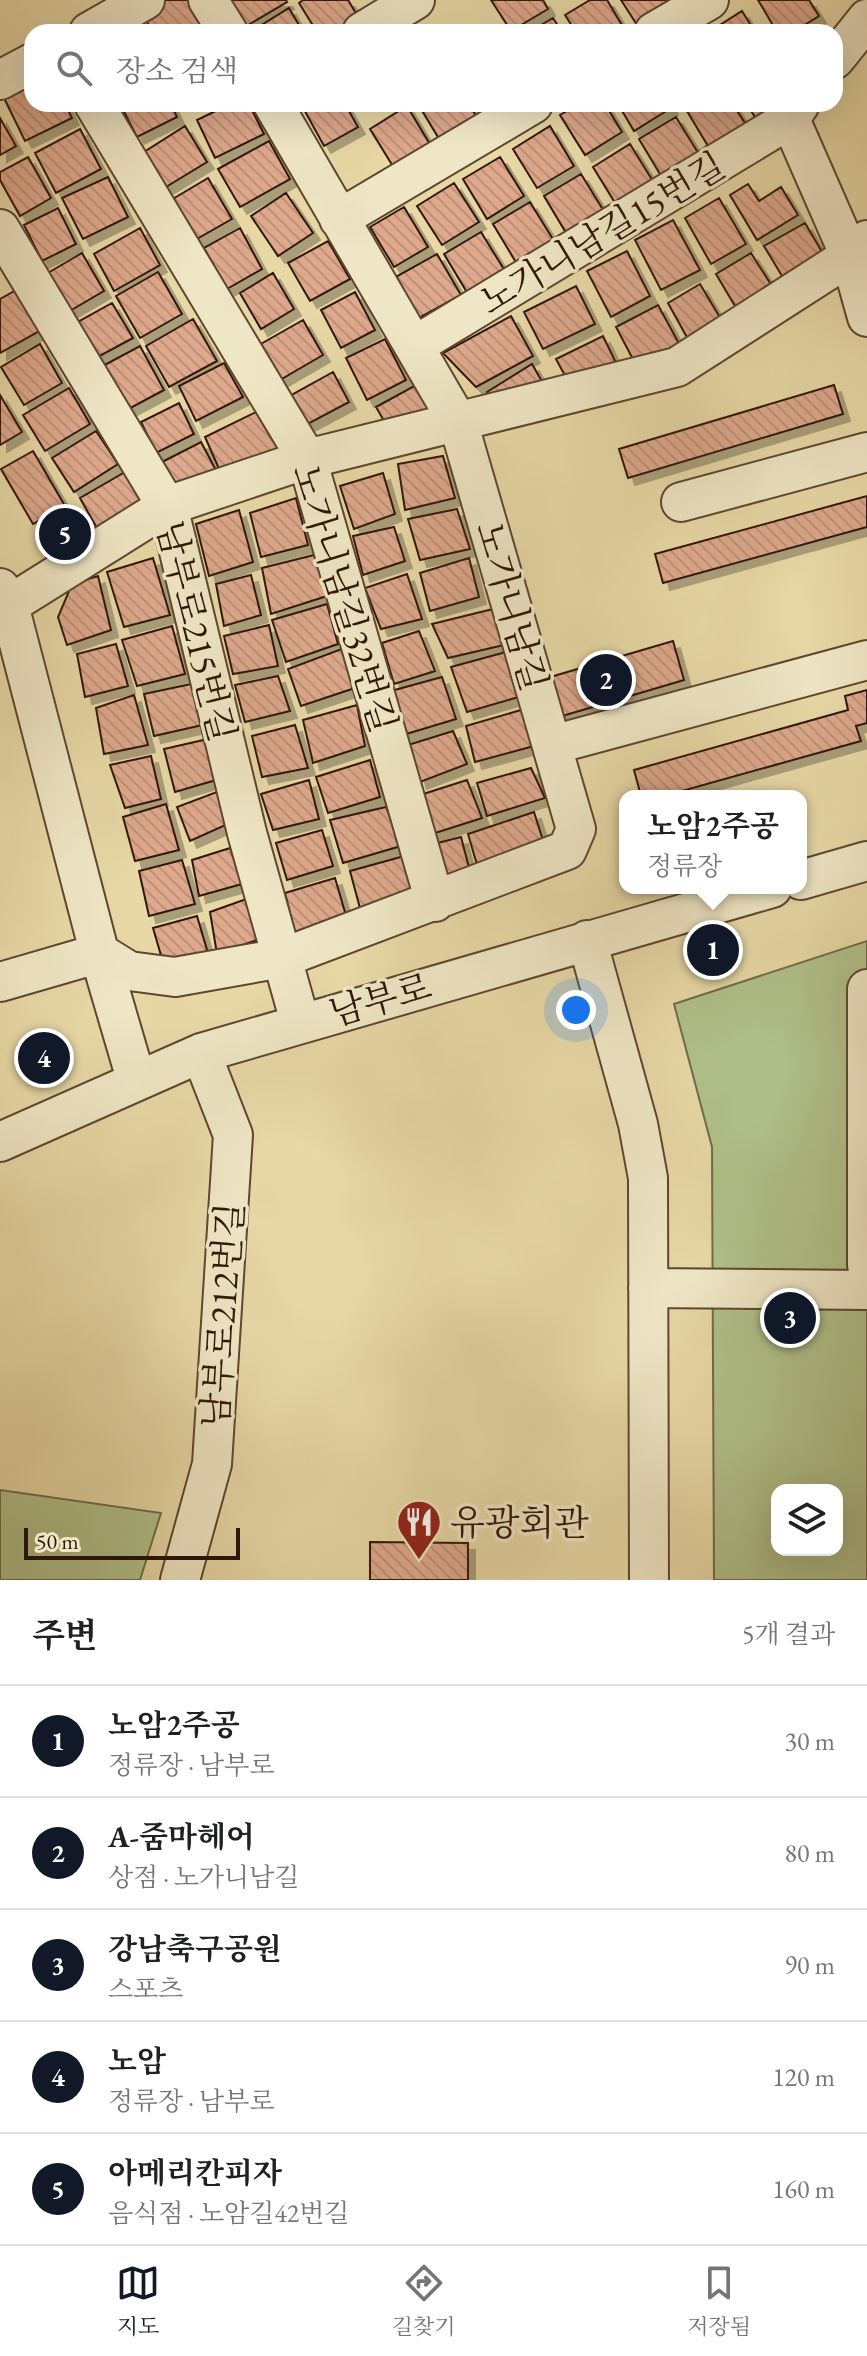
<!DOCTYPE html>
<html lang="ko">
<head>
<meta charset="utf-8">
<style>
	:root { --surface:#fff; --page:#f2f2f2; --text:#202124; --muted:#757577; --line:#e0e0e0; --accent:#111827 }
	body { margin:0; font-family:"EB Garamond","Noto Serif KR",serif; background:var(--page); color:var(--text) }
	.controls { position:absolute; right:24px; bottom:24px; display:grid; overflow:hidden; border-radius:16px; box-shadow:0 8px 32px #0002 }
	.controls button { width:72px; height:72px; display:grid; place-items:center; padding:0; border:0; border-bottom:2px solid var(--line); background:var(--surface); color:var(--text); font:40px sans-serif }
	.scale { position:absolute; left:24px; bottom:20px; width:216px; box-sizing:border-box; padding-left:8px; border:4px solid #301709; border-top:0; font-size:22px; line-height:28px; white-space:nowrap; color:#301709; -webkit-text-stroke:6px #efe6c5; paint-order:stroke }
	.you { position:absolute; left:576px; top:1010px; width:28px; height:28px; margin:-20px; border:6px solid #fff; border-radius:50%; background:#1a73e8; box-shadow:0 0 0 12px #1a73e833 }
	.badge { display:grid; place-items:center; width:52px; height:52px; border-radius:50%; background:var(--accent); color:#fff; font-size:26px; font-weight:700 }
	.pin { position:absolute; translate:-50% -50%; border:4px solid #fff; box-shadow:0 2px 8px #0006 }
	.popup { position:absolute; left:619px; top:790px; width:188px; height:104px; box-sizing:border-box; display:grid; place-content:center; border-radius:16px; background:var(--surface); filter:drop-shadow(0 2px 6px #0005); font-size:26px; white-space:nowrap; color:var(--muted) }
	.popup b { font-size:30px; color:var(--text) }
	.popup::after { content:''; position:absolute; left:50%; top:100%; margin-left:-16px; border:16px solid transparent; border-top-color:var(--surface) }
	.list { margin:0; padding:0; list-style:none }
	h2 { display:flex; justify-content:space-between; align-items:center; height:104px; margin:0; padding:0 32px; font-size:34px }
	h2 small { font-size:26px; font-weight:400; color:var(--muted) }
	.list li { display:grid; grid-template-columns:52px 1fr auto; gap:24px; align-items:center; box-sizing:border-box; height:112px; padding:0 32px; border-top:2px solid var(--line) }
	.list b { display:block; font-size:30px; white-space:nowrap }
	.list p { margin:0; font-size:26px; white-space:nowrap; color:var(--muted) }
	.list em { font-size:26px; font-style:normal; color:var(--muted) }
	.icon { flex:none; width:44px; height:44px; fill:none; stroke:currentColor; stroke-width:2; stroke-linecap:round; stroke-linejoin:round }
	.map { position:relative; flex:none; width:867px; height:1580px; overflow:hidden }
	.search { position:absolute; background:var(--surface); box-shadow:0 8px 32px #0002; left:24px; right:24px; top:24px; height:88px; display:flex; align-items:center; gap:20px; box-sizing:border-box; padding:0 28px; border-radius:24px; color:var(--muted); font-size:30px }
	.sheet { height:664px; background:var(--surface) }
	nav { display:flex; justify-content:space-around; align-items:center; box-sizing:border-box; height:112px; border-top:2px solid var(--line); background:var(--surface); font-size:22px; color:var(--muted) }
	nav a { display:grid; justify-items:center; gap:4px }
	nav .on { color:var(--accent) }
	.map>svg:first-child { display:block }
	.garden { fill:#b0c08a; stroke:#706c4a; stroke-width:2; fill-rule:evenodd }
	.building { fill:url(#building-back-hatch); stroke:#301709; stroke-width:2; filter:url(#shadow) }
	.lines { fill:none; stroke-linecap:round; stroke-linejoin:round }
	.minor-casing { stroke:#5e4730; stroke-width:42 }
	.minor { stroke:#efe6c5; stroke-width:38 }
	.labels { text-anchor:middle; stroke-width:7; stroke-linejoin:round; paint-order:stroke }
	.street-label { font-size:36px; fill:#301709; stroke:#efe6c5 }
	.poi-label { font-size:36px; fill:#301709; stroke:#efe6c5; text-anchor:start }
</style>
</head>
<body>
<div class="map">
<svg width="867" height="1580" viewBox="0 0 867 1580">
	<defs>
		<pattern id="building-back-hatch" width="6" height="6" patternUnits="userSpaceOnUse" patternTransform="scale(2)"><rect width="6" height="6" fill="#dda88c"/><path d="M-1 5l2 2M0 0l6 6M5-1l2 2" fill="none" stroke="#be9077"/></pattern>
		<filter id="shadow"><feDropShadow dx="7" dy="7" stdDeviation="0" flood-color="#0004"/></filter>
	</defs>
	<rect width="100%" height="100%" fill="#e7d8a6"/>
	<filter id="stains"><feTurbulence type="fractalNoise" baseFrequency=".0025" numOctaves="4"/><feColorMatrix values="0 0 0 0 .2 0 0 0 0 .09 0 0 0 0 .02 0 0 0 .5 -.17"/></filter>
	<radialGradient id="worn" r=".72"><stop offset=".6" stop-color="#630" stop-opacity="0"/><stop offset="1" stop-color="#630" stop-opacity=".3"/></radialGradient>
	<path class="garden" d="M 867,941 L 867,1580 L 714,1580 L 712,1147 L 674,1004 ZM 777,1490 L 837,1490 L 837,1550 L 777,1550 Z
		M 0,1490 L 161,1513 L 140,1580 L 0,1580 Z"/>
	<path class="building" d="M 163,0 L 188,0 L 205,32 L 153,32 L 141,12 Z
		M 226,0 L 286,0 L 287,2 L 243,28 Z
		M 303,0 L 348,0 L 360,20 L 340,32 L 317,32 L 299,3 Z
		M 491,0 L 543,0 L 548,9 L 511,31 Z
		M 590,0 L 607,0 L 626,32 L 576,32 L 565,15 Z
		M 621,0 L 673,0 L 674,2 L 637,25 Z
		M 758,0 L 809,0 L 819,16 L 793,32 L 777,32 Z
		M 289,8 L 303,32 L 253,32 L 252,31 Z
		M 742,11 L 755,32 L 709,32 Z
		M 553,18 L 562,32 L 529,32 Z
		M 32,82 L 32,104 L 65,104 L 72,118 L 25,141 L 3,96 Z
		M 120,104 L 171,104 L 177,117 L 137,137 Z
		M 230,104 L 249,104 L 264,134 L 215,158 L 197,120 Z
		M 301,104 L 345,104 L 358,127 L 324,146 Z
		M 418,104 L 469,104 L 478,119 L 441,142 Z
		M 579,104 L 605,104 L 622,132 L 585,155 L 560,115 Z
		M 618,104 L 669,104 L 671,108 L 634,131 Z
		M 699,104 L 733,104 L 748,128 L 711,151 L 687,111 Z
		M 747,104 L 792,104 L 759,124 Z
		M 407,106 L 431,146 L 394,168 L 370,129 Z
		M 676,117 L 700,156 L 663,179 L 639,139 Z
		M 0,118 L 16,146 L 0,155 Z
		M 185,126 L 207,162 L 166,187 L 144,152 Z
		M 550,126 L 574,166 L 537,188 L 513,149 Z
		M 80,129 L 101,169 L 56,193 L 35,153 Z
		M 269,141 L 290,179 L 240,207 L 218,169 Z
		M 630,144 L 654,183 L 617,206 L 593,167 Z
		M 28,157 L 51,198 L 20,216 L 0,180 L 0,172 Z
		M 500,157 L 524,196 L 487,219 L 463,179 Z
		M 581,174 L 605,213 L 568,236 L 544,196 Z
		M 108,177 L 128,217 L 83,239 L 62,198 Z
		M 208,178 L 232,219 L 195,240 L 171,200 Z
		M 454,183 L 479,222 L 442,245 L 417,206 Z
		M 748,184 L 759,201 L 781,187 L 798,215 L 757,240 L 730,195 Z
		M 286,193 L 313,233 L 278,256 L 251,216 Z
		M 719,198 L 746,244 L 711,264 L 685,218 Z
		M 530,202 L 554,241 L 517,264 L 493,224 Z
		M 404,207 L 428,247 L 394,267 L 370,227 Z
		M 58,208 L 76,244 L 42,261 L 24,225 Z
		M 673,220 L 700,270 L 661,290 L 635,240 Z
		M 805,223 L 828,262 L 788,286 L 764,246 Z
		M 140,228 L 160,265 L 114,291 L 94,254 Z
		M 240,228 L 262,269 L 227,289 L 204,248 Z
		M 481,232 L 505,271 L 468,294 L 444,254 Z
		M 328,241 L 350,279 L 310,301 L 288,263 Z
		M 627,251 L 650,296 L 611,317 L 587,271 Z
		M 82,253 L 104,291 L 68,312 L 46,274 Z
		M 751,253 L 777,294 L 741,316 L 716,274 Z
		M 437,254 L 461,295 L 419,318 L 396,277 Z
		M 158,272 L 182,314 L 140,338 L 116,296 Z
		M 273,273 L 294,309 L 261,329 L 240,293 Z
		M 700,284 L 722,321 L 689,341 L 668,303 Z
		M 576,286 L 595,324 L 543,349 L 524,312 Z
		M 18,289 L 41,330 L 0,353 L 0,299 Z
		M 355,292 L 375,330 L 341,348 L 321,310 Z
		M 112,303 L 133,338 L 96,358 L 76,323 Z
		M 658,305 L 683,351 L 636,365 L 616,327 Z
		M 511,316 L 533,356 L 476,387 L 443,353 Z
		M 193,319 L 217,361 L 169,387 L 146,346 Z
		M 303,320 L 323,355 L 280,380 L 259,345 Z
		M 603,336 L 617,365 L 571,387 L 556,359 Z
		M 385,339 L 406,380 L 367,400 L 346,358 Z
		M 40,344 L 62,383 L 24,405 L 1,367 Z
		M 140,346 L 164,390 L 123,412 L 99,368 Z
		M 224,363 L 243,397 L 196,421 L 179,386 Z
		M 532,364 L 548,392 L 495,405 L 487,392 Z
		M 333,372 L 349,402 L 304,426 L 288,397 Z
		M 416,385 L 431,413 L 392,435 L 376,407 Z
		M 834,385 L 843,414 L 628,478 L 619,449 Z
		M 69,388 L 90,424 L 45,451 L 23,415 Z
		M 0,395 L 22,432 L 0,445 Z
		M 179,403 L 194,434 L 156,453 L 141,422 Z
		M 256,412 L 282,456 L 224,480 L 205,437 Z
		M 96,431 L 118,464 L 74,492 L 52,458 Z
		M 201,442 L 219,476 L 180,496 L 162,462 Z
		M 33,451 L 65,506 L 33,524 L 1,469 Z
		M 443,456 L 455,498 L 405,510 L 398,464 Z
		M 125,472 L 145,506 L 99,532 L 80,498 Z
		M 383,473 L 395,514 L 354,529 L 340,486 Z
		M 867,496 L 867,527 L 663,583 L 655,554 Z
		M 296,498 L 308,545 L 261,557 L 250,513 Z
		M 74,507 L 93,539 L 56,560 L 37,529 Z
		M 457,509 L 470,549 L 420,560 L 408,519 Z
		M 239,510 L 253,562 L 209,576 L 196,524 Z
		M 394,527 L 405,561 L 363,575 L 353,536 Z
		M 314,555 L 327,596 L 271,614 L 262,568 Z
		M 153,558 L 170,615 L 124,627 L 107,572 Z
		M 469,558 L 479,597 L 430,611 L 420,573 Z
		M 407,574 L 422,619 L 381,629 L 365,588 Z
		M 251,575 L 261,615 L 224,626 L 216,584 Z
		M 98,576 L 111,630 L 67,645 L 58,617 L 72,584 Z
		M 327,604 L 338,644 L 286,662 L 272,620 Z
		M 493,609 L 504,645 L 448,658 L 432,624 Z
		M 269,625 L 278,666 L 233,674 L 224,636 Z
		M 172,626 L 185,674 L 137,686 L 122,640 Z
		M 419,631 L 435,671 L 394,684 L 382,643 Z
		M 673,641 L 684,680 L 559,717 L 547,678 Z
		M 116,644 L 128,686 L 85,697 L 77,654 Z
		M 347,647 L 355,688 L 301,706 L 288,669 Z
		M 506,652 L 522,696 L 467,712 L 451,667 Z
		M 278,676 L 290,711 L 245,722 L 235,685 Z
		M 442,677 L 456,719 L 403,735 L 391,691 Z
		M 196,683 L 207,724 L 154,736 L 144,694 Z
		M 867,690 L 867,723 L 856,726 L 861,741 L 664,796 L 641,796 L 634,770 L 848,710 L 845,696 Z
		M 134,695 L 148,745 L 104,754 L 96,708 Z
		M 357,705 L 365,746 L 313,763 L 303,720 Z
		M 521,710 L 534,746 L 475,762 L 466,726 Z
		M 295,725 L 308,768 L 262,777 L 252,736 Z
		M 453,731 L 467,764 L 420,782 L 408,745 Z
		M 208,739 L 223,778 L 175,792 L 164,749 Z
		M 151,756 L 161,799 L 125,808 L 110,765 Z
		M 370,760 L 380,797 L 328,813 L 316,777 Z
		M 531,768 L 545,798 L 487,816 L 477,783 Z
		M 309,780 L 319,819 L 273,830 L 261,794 Z
		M 467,780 L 482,818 L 429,835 L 417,796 Z
		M 222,790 L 228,824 L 190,841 L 177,807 Z
		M 166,804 L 179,850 L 135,861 L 123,817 Z
		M 386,807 L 401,846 L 343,863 L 330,820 Z
		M 534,812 L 546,850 L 480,875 L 468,834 Z
		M 322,830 L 333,866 L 287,880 L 276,843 Z
		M 461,837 L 472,879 L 435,880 L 426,846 Z
		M 230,848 L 242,884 L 199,896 L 192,860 Z
		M 408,855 L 421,896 L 361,912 L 350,871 Z
		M 182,860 L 195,904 L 149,916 L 139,871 Z
		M 335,878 L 347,919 L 296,938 L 285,893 Z
		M 249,898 L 260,939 L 217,954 L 210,912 Z
		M 197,916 L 210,960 L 165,969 L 153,928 Z
		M 370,1542 L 468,1543 L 468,1580 L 370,1580 Z"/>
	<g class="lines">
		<g class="minor-casing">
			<path id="minor" d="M 208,0 L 228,32
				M 89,32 L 145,0
				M 362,32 L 415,0
				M 654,32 L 709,0
				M 835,59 L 867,19
				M 0,80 L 32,63
				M 94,104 L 307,459 L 435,902
				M 339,219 L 533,104
				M 0,229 L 169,510 L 247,833 L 300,1022
				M 867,240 L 850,256 L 867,317
				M 414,346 L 790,119
				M 681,502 L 867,452
				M 0,588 L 9,605 L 102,963 L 136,1079
				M 9,605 L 167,506 L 307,459 L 677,367 L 850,256 L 790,119 L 800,104
				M 552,745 L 867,660
				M 801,880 L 867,861
				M 587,940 L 638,1124 L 648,1178 L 649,1580
				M 0,982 L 100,953 L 129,971 L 175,977 L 282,958 L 567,850 L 576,829 L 458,422 L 273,104
				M 867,989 L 867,1265
				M 0,1142 L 201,1053 L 772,888
				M 648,1288 L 867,1290
				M 180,1580 L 212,1464 L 233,1135 L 201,1053"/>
		</g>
		<use href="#minor" class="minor"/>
	</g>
	<defs>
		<g id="restaurant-pin" transform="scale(2.3)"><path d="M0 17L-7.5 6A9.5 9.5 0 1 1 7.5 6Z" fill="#8f2418" stroke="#efe6c5"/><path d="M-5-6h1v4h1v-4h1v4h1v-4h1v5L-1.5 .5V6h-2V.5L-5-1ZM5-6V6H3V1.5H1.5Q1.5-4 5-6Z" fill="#fff"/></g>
	</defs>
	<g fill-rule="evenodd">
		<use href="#restaurant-pin" x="419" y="1522"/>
	</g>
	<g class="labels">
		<g class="street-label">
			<text transform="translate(602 233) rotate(-31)" y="13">노가니남길15번길</text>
			<text transform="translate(345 598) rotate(73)" y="13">노가니남길32번길</text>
			<text transform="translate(512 606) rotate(74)" y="13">노가니남길</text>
			<text transform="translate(197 631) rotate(76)" y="13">남부로215번길</text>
			<text transform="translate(380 999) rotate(-16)" y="13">남부로</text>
			<text transform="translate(222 1315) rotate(-86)" y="13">남부로212번길</text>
		</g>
		<g class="poi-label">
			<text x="450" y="1535">유광회관</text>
		</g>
	</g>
	<rect width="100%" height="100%" filter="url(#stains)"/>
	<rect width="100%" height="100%" fill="url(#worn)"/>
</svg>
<div class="controls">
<button><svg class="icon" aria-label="layers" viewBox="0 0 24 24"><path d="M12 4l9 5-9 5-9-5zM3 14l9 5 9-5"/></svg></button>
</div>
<div class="scale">50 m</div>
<div class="you"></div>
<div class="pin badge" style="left:713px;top:950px">1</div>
<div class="popup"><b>노암2주공</b>정류장</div>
<div class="pin badge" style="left:606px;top:680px">2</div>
<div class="pin badge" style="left:790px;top:1318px">3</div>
<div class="pin badge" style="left:44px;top:1058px">4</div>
<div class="pin badge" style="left:65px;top:534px">5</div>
<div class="search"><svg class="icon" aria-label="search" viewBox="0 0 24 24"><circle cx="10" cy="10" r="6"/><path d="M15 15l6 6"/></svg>장소 검색</div>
</div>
<section class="sheet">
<h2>주변<small>5개 결과</small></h2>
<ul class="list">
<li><span class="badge">1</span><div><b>노암2주공</b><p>정류장 · 남부로</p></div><em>30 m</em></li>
<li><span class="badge">2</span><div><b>A-줌마헤어</b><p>상점 · 노가니남길</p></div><em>80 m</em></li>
<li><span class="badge">3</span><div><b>강남축구공원</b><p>스포츠</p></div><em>90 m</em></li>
<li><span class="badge">4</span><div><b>노암</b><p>정류장 · 남부로</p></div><em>120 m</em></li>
<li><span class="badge">5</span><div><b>아메리칸피자</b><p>음식점 · 노암길42번길</p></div><em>160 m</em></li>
</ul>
</section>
<nav>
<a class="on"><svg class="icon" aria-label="map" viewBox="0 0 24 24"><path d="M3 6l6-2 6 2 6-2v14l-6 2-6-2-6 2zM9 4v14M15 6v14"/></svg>지도</a>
<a><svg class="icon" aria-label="directions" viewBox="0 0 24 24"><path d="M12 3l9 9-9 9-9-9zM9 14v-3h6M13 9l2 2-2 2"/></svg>길찾기</a>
<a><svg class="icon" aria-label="saved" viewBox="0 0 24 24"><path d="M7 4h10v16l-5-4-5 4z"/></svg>저장됨</a>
</nav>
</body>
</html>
